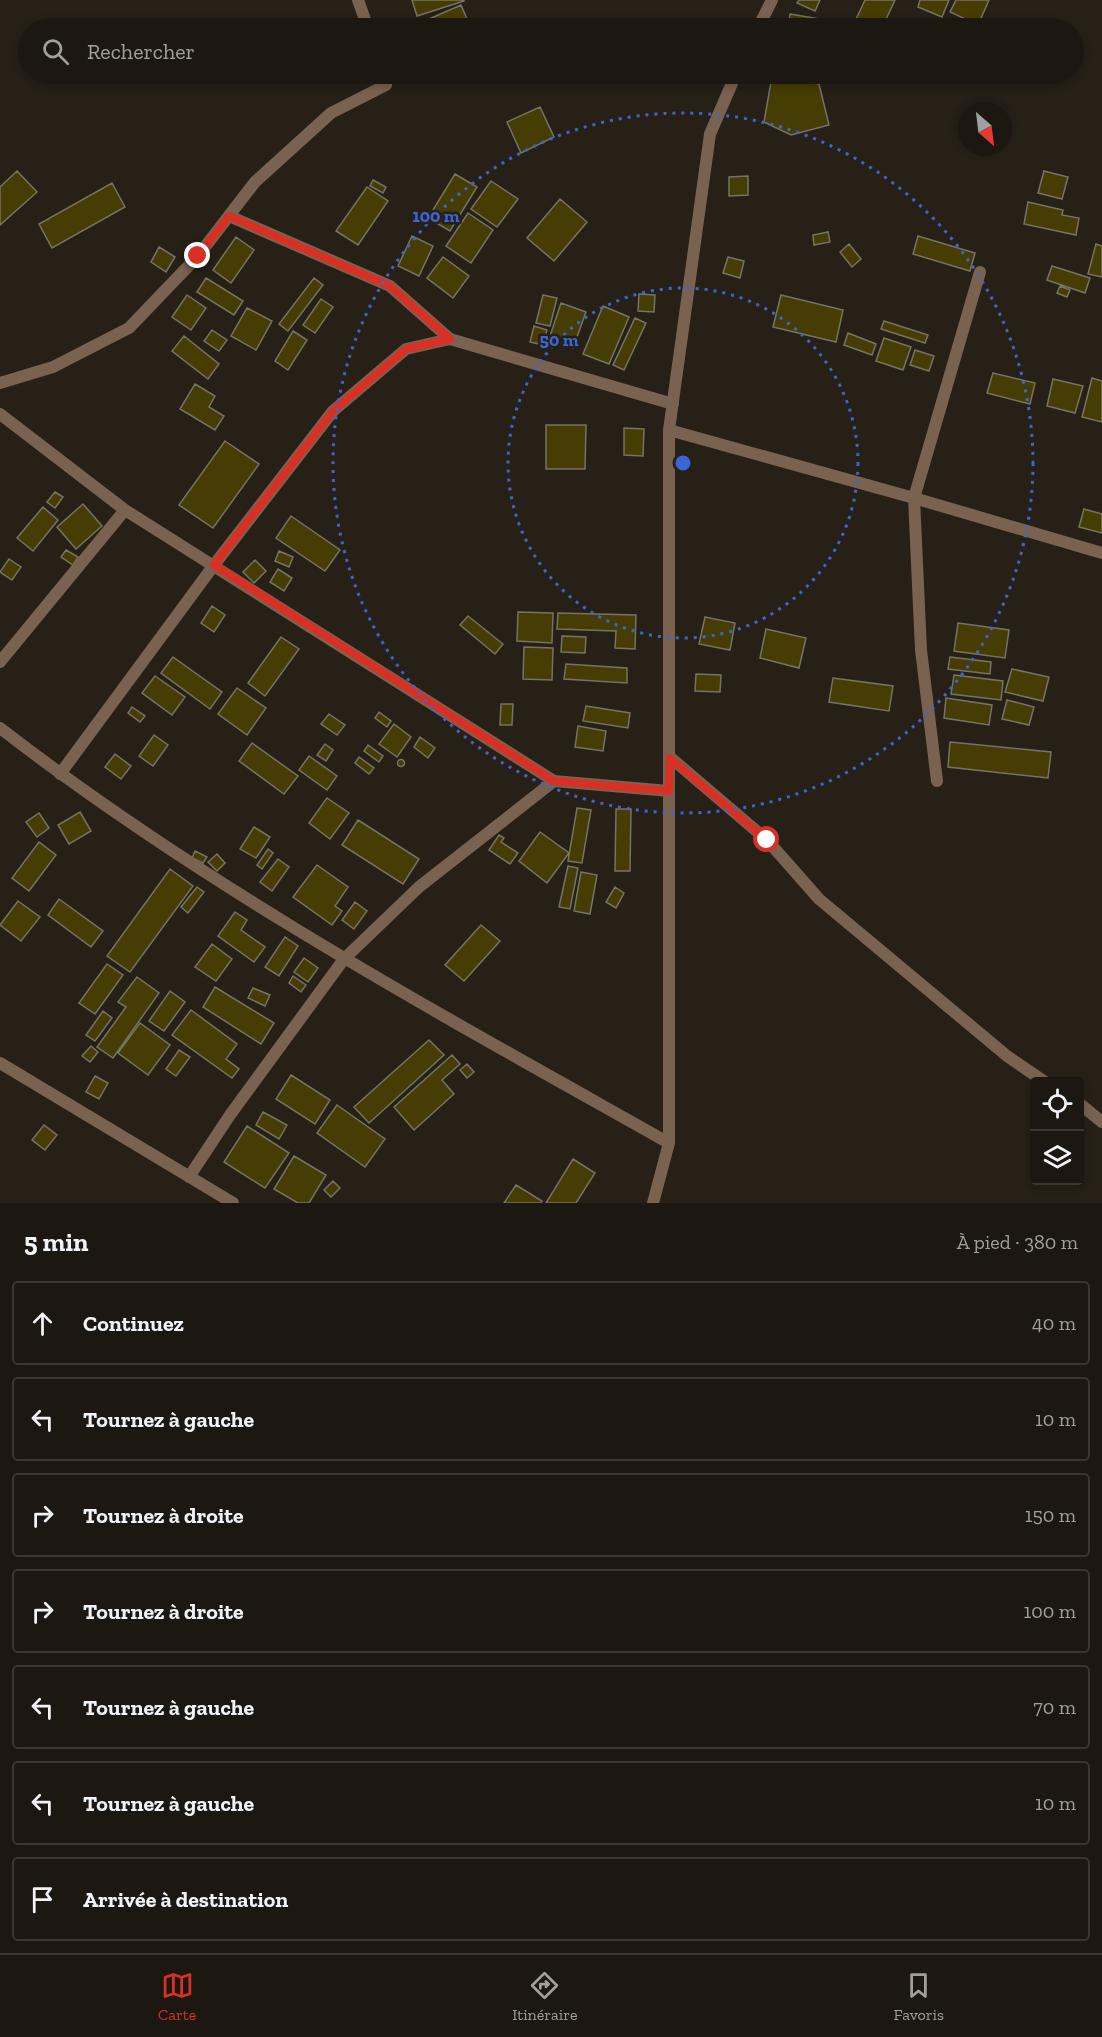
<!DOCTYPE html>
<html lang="fr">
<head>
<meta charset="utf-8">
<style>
	:root { --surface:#1c1811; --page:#25211a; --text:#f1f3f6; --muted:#a0a09f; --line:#3a3731; --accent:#d93025 }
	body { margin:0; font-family:"Zilla Slab",serif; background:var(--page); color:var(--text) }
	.controls { position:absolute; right:18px; bottom:18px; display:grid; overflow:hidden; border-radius:6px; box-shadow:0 3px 9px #0003 }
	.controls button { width:54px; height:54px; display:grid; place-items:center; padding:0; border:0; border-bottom:2px solid var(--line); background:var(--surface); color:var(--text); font:30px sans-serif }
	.compass { position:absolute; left:958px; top:102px; width:54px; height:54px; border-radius:50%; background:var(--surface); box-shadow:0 3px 9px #0003; rotate:152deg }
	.stop { position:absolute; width:18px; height:18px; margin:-14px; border:4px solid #d93025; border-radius:50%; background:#fff }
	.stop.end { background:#d93025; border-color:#fff; box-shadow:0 2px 6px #0008 }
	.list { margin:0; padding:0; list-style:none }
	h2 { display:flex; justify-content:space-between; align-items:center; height:78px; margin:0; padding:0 24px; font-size:26px }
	h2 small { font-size:20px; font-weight:400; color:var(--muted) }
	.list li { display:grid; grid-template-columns:39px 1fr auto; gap:18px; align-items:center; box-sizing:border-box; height:84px; margin:0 12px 12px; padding:0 12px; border:2px solid var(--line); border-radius:6px }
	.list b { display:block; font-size:22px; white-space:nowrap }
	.list em { font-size:20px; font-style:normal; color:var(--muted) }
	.icon { flex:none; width:33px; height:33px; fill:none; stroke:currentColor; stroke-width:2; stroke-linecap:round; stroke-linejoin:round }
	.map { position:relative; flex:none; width:1102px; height:1203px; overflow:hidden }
	.search { position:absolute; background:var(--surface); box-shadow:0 3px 9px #0003; left:18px; right:18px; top:18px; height:66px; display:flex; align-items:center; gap:15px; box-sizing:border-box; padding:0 21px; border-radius:33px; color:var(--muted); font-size:22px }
	.sheet { height:750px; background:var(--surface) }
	nav { display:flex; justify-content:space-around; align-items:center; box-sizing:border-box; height:84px; border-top:2px solid var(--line); background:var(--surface); font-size:16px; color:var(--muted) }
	nav a { display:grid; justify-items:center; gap:3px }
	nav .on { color:var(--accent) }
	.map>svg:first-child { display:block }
	.building { fill:#453d03; stroke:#757366; stroke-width:1.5 }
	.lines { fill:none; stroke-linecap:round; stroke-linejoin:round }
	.minor { stroke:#796250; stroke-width:12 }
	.route { stroke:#d93025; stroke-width:8 }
	.ring { fill:none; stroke:#3b64d8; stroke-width:3; stroke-dasharray:3 6 }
	.centre { fill:#3b64d8; stroke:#262017; stroke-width:3 }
	.ring-label { font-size:18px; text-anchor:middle; font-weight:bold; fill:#3b64d8; stroke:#262017; stroke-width:5; stroke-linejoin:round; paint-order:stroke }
</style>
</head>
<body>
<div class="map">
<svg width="1102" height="1203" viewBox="0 0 1102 1203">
	<rect width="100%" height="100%" fill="#262017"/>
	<path class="building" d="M 412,0 L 464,0 L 464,1 L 417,16 Z
		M 799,0 L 820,0 L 815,11 L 797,3 Z
		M 865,0 L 895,0 L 882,28 L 852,28 Z
		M 920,0 L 949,0 L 942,17 L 918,7 Z
		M 956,0 L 989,0 L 978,25 L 950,12 Z
		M 461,5 L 471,28 L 422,28 L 420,23 Z
		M 790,14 L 844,23 L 843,28 L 788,28 Z
		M 405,21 L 407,28 L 381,28 L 380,27 Z
		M 772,76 L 819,84 L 829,125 L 791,135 L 764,122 Z
		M 540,107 L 554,137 L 521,153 L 507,122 Z
		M 17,171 L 37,192 L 0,225 L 0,187 Z
		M 1044,171 L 1068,177 L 1062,199 L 1038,193 Z
		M 455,174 L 477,187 L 450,231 L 428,218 Z
		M 748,176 L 748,195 L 729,196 L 729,177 Z
		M 373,180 L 386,187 L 383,193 L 370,186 Z
		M 491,181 L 518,199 L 497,227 L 471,209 Z
		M 112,183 L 125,207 L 52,248 L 39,224 Z
		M 367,187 L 388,201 L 358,245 L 336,231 Z
		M 560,199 L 587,222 L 554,261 L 527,238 Z
		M 1028,202 L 1063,210 L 1062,215 L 1079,218 L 1076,235 L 1024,224 Z
		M 468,213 L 493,230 L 471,263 L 446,246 Z
		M 828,232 L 830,242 L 814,245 L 813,235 Z
		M 412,236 L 433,246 L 419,276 L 398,266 Z
		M 918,236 L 975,253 L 970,271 L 913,254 Z
		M 236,237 L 254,250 L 231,283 L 213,270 Z
		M 849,244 L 861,259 L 852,267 L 840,252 Z
		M 1096,244 L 1102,246 L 1102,277 L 1088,274 Z
		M 159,247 L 175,257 L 166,272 L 151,262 Z
		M 443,257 L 469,276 L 453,298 L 427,278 Z
		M 728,257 L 744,261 L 740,278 L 723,273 Z
		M 1052,266 L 1090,278 L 1085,293 L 1047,280 Z
		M 206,278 L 243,301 L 234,315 L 197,292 Z
		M 314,278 L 323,285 L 288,331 L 279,324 Z
		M 1060,286 L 1070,290 L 1067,297 L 1057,293 Z
		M 639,294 L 655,295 L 654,312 L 638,311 Z
		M 187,295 L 206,308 L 191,330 L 172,317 Z
		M 543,295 L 557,298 L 550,326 L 536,323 Z
		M 781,295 L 843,310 L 836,342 L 773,327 Z
		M 321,299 L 333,307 L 315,333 L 303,325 Z
		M 561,303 L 586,312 L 573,348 L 549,339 Z
		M 603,306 L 629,317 L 609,364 L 583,354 Z
		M 247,308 L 272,321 L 256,350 L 231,336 Z
		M 635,318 L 646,323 L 624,370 L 613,365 Z
		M 884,321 L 928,335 L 925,343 L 881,329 Z
		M 534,326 L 547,330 L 543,345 L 530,342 Z
		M 212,330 L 227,340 L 219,351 L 204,341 Z
		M 293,331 L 307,340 L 288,370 L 275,361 Z
		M 848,333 L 876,344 L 872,355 L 844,345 Z
		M 184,336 L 219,364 L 208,379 L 172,351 Z
		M 884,338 L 911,347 L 903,370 L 876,361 Z
		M 915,350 L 934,356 L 929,371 L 910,365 Z
		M 993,373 L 1035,383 L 1030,404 L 987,393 Z
		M 1092,378 L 1102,381 L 1102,422 L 1082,417 Z
		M 1053,379 L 1083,386 L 1075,413 L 1047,406 Z
		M 195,384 L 215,396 L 209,407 L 224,416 L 215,430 L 180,409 Z
		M 546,425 L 586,425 L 585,469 L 546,469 Z
		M 624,428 L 644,429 L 643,456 L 624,455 Z
		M 225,441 L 259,464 L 213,528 L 179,505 Z
		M 55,492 L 63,497 L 55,508 L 47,502 Z
		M 83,504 L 102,526 L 76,549 L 57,527 Z
		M 43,507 L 58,520 L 33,551 L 17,538 Z
		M 1084,509 L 1102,514 L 1102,533 L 1079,527 Z
		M 291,516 L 340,550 L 325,571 L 276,538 Z
		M 66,550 L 78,557 L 73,565 L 61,557 Z
		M 279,551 L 293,557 L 289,567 L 275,561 Z
		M 9,559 L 21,567 L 12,580 L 0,572 Z
		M 255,560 L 266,571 L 254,583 L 243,572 Z
		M 278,569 L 292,578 L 284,591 L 270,582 Z
		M 212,606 L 225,615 L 214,632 L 201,623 Z
		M 518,612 L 553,613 L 552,643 L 517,641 Z
		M 558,613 L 636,615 L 635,649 L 615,648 L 616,631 L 557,629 Z
		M 468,616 L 503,644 L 495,654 L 460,625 Z
		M 705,617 L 735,623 L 730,650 L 699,644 Z
		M 958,623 L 1009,630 L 1005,658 L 954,651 Z
		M 766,629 L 806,638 L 799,668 L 760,658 Z
		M 562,636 L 586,637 L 585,653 L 561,652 Z
		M 281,637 L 299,649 L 265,696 L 248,683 Z
		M 524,647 L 553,648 L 552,680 L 523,679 Z
		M 173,657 L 222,692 L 210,709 L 161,673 Z
		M 950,657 L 991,662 L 990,674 L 948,669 Z
		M 566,664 L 627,668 L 627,683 L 564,679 Z
		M 1012,669 L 1049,677 L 1043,701 L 1005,692 Z
		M 696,674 L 721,675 L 720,692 L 695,691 Z
		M 954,675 L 1003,681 L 1001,700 L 951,694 Z
		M 155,676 L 185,697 L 172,715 L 142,693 Z
		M 833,678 L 893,686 L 889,711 L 829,702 Z
		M 237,688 L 266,708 L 247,735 L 218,714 Z
		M 946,698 L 992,705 L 989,725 L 944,718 Z
		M 1007,700 L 1034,707 L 1029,725 L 1002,719 Z
		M 501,704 L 513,704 L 512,725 L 500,725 Z
		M 586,706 L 630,713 L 628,728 L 583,721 Z
		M 132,707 L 145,716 L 140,722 L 128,713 Z
		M 379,712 L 391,721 L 387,727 L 375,718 Z
		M 329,714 L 345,725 L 337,735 L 321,724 Z
		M 394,724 L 411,737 L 397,757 L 379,744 Z
		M 578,726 L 606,731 L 603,751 L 575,747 Z
		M 154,735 L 168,745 L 153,766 L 139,756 Z
		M 420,737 L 435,748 L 428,758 L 414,747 Z
		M 950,742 L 1051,752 L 1048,778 L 948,767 Z
		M 252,743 L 298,776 L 284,794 L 239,761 Z
		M 325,744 L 333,750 L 326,761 L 317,755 Z
		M 368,745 L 383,756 L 379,762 L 364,751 Z
		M 115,754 L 131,766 L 121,779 L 105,767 Z
		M 309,756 L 337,776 L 327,790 L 299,770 Z
		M 359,757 L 374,768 L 369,774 L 355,763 Z
		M397.5 763a3.5 3.5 0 1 1 7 0a3.5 3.5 0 1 1-7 0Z
		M 327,798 L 349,813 L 330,839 L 309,823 Z
		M 577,808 L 591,810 L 582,863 L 568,861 Z
		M 616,809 L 631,809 L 630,871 L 615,871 Z
		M 80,812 L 91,831 L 69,844 L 58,825 Z
		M 39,813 L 49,828 L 37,837 L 26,822 Z
		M 358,820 L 419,859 L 403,884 L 342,845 Z
		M 254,827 L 270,837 L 256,858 L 240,849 Z
		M 540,832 L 569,853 L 547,883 L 519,861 Z
		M 499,835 L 504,838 L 501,842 L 518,853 L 510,864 L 489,850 Z
		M 39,842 L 56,855 L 29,891 L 12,878 Z
		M 268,849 L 273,853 L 262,869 L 257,865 Z
		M 195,851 L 207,857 L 203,863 L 192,858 Z
		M 217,854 L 225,863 L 217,871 L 208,862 Z
		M 278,859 L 289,867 L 272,891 L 260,882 Z
		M 317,865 L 348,887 L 335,906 L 342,911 L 332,925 L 293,897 Z
		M 568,866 L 578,868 L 570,909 L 559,907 Z
		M 170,869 L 193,886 L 130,972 L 107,956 Z
		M 581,872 L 597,875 L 590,914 L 574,911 Z
		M 197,887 L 204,892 L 188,913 L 181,907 Z
		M 615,887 L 624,893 L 616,908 L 606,902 Z
		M 59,899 L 103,931 L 91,947 L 48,915 Z
		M 18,901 L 40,917 L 21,941 L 0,925 Z
		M 355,902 L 367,911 L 354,929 L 342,920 Z
		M 235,912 L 247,920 L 241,930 L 265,947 L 254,962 L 218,936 Z
		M 481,925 L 500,941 L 464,981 L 445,965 Z
		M 285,937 L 298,946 L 279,976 L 265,967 Z
		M 212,944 L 232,959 L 216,981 L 195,967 Z
		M 304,958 L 318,968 L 308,982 L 294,972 Z
		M 107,964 L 123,975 L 95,1014 L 79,1003 Z
		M 293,976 L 306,985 L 301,992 L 289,983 Z
		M 137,977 L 159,993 L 113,1058 L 97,1047 L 126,1007 L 118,1002 Z
		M 215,987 L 274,1023 L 261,1044 L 203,1007 Z
		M 253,988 L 270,995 L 265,1006 L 248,998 Z
		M 170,991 L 185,1002 L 164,1031 L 149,1021 Z
		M 191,1010 L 237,1044 L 226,1059 L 239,1069 L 232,1078 L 172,1035 Z
		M 103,1011 L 112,1018 L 95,1041 L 86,1035 Z
		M 140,1023 L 170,1045 L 148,1075 L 118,1053 Z
		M 429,1040 L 444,1055 L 369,1123 L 354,1107 Z
		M 91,1046 L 98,1052 L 90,1062 L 82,1056 Z
		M 179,1050 L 190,1057 L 176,1076 L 166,1069 Z
		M 452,1055 L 460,1064 L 442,1080 L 454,1094 L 414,1130 L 394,1107 Z
		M 467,1064 L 474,1072 L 467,1078 L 460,1070 Z
		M 291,1075 L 330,1100 L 315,1124 L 276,1099 Z
		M 95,1076 L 108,1083 L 99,1099 L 86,1092 Z
		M 337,1105 L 385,1139 L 365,1167 L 317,1133 Z
		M 263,1112 L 287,1125 L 279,1139 L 256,1125 Z
		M 44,1125 L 57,1135 L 45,1150 L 32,1140 Z
		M 247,1126 L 289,1153 L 265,1188 L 224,1162 Z
		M 294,1156 L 326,1175 L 309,1203 L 298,1203 L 274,1189 Z
		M 573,1159 L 595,1173 L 576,1203 L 546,1203 Z
		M 333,1181 L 340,1188 L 331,1197 L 324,1190 Z
		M 516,1185 L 542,1201 L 541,1203 L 504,1203 Z"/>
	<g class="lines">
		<path class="minor" d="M 358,0 L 368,28
			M 758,28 L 772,0
			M 229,216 L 390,286 L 450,339
			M 0,383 L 53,367 L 129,328 L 198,256 L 255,182 L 331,113 L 386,85 L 382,74
			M 0,414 L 125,510 L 554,781 L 669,791
			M 669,430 L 914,498 L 1102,553
			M 0,662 L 125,510
			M 0,728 C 208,889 440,1014 669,1143
			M 671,758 L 767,840 L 819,899 L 1007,1056 L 1045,1082
			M 60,774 L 214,565 L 333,411 L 406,349 L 450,339 L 673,404
			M 937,781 L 921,650 L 914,498 L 980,272
			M 0,1063 L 233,1203
			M 1080,1104 L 1102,1122
			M 189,1177 L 230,1115 L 344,959 L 419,887 L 554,781
			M 653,1203 L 669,1143 L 669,430 L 710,134 L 736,74"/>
	</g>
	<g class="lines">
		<path class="route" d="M 198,256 L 229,216 L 390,286 L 450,339 L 406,349 L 333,411 L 214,565 L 554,781 L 669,791 L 670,758 L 767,840"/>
	</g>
	<g class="ring">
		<circle cx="683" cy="463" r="175"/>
		<circle cx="683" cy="463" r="350"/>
	</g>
	<circle cx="683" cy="463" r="9" class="centre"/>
	<g class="ring-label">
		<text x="436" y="222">100 m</text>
		<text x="559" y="346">50 m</text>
	</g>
</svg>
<div class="controls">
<button><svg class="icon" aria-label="locate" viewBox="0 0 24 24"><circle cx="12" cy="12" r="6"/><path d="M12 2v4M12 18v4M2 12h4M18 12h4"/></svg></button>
<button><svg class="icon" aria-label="layers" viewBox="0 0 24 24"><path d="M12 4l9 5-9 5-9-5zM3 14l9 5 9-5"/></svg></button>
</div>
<svg class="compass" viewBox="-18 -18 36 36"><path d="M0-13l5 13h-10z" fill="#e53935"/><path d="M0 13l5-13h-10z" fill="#a0a09f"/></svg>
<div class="stop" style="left:767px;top:840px"></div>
<div class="stop end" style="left:198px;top:256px"></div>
<div class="search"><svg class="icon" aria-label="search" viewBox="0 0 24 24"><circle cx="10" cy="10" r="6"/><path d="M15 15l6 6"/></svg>Rechercher</div>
</div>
<section class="sheet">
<h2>5 min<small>À pied · 380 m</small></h2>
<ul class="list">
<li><svg class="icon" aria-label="ahead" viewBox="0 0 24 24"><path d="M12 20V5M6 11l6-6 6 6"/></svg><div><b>Continuez</b></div><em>40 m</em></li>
<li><svg class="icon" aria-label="left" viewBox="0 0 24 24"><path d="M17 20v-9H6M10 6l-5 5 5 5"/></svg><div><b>Tournez à gauche</b></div><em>10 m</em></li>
<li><svg class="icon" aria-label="right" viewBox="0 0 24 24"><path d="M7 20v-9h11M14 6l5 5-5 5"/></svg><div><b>Tournez à droite</b></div><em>150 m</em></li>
<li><svg class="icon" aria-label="right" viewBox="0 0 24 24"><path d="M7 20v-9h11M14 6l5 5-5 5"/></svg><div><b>Tournez à droite</b></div><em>100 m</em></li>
<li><svg class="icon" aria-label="left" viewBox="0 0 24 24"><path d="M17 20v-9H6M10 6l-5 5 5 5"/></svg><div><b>Tournez à gauche</b></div><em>70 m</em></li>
<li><svg class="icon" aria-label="left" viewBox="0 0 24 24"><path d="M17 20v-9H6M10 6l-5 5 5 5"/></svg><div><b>Tournez à gauche</b></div><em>10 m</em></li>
<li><svg class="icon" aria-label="arrive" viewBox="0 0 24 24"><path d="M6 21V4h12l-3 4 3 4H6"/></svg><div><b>Arrivée à destination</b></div></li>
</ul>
</section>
<nav>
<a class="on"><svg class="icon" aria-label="map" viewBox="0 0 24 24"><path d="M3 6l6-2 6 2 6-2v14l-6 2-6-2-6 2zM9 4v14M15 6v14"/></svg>Carte</a>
<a><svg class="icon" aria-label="directions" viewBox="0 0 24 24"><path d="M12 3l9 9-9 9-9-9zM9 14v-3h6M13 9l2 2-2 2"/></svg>Itinéraire</a>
<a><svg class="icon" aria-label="saved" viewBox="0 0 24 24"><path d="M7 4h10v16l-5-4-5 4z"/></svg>Favoris</a>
</nav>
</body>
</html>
